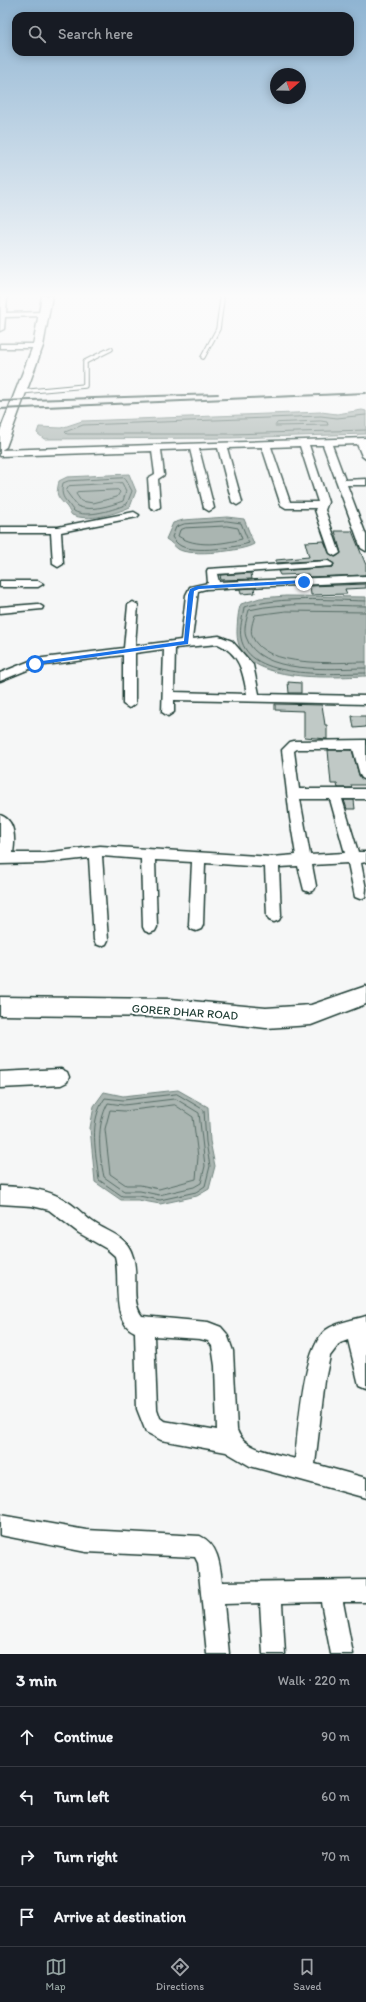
<!DOCTYPE html>
<html lang="en">
<head>
<meta charset="utf-8">
<style>
	:root { --surface:#171b24; --page:#242831; --text:#f1f3f6; --muted:#9ea1a6; --line:#363941; --accent:#92a19f }
	body { margin:0; font-family:Itim,sans-serif; background:var(--page); color:var(--text) }
	.compass { position:absolute; left:270px; top:68px; width:36px; height:36px; border-radius:50%; background:var(--surface); box-shadow:0 2px 10px #0003; rotate:70deg }
	.stop { position:absolute; width:12px; height:12px; margin:-9px; border:3px solid #1a73e8; border-radius:50%; background:#fff }
	.stop.end { background:#1a73e8; border-color:#fff; box-shadow:0 1px 4px #0008 }
	.list { margin:0; padding:0; list-style:none }
	h2 { display:flex; justify-content:space-between; align-items:center; height:52px; margin:0; padding:0 16px; font-size:17px }
	h2 small { font-size:13px; font-weight:400; color:var(--muted) }
	.list li { display:grid; grid-template-columns:26px 1fr auto; gap:12px; align-items:center; box-sizing:border-box; height:60px; padding:0 16px; border-top:1px solid var(--line) }
	.list b { display:block; font-size:15px; white-space:nowrap }
	.list em { font-size:13px; font-style:normal; color:var(--muted) }
	.icon { flex:none; width:22px; height:22px; fill:none; stroke:currentColor; stroke-width:2; stroke-linecap:round; stroke-linejoin:round }
	.map { position:relative; flex:none; width:366px; height:1654px; overflow:hidden }
	.search { position:absolute; background:var(--surface); box-shadow:0 2px 10px #0003; left:12px; right:12px; top:12px; height:44px; display:flex; align-items:center; gap:10px; box-sizing:border-box; padding:0 14px; border-radius:12px; color:var(--muted); font-size:15px }
	.sheet { height:292px; background:var(--surface) }
	nav { display:flex; justify-content:space-around; align-items:center; box-sizing:border-box; height:56px; border-top:1px solid var(--line); background:var(--surface); font-size:11px; color:var(--muted) }
	nav a { display:grid; justify-items:center; gap:2px }
	nav .on { color:var(--accent) }
	.map>svg:first-child { display:block }
	.water { fill:#aab5b1; stroke:#72857f }
	.lines { fill:none; stroke-linecap:round; stroke-linejoin:round }
	.shore { stroke:#576d66; stroke-width:1 }
	.building { fill:#c0c9c6; stroke:#1f3d34 }
	.lane-casing { stroke:#1f3d34; stroke-width:5.5 }
	.street-casing { stroke:#1f3d34; stroke-width:3 }
	.secondary-casing { stroke:#1f3d34; stroke-width:3 }
	.lane { stroke:#fff; stroke-width:3.5 }
	.street { fill:#fff; fill-rule:evenodd }
	.secondary { fill:#fff; fill-rule:evenodd }
	.rail { stroke:#1f3d34; stroke-width:2 }
	.route { fill:#1a73e8 }
	.labels { text-anchor:middle; stroke-width:4; stroke-linejoin:round; paint-order:stroke }
	.street-label { font-size:12px; fill:#1f3d34; stroke:#fff }
</style>
</head>
<body>
<div class="map">
<svg width="366" height="1654" viewBox="0 0 366 1654">
	<rect width="100%" height="100%" fill="#f6f7f7"/>
	<filter id="ink" filterUnits="userSpaceOnUse"><feTurbulence type="fractalNoise" baseFrequency=".025" numOctaves="2"/><feDisplacementMap in="SourceGraphic" scale="8" xChannelSelector="R" yChannelSelector="G"/><feConvolveMatrix kernelMatrix="1 2 1 2 8 2 1 2 1" color-interpolation-filters="sRGB"/></filter>
	<g filter="url(#ink)">
		<path class="water" d="M 362,410 L 366,411 L 366,434 L 231,438 L 44,439 L 37,433 L 39,427 L 61,428 L 82,421 L 321,412 L 337,414 Z
			M 129,474 L 136,491 L 130,507 C 115,514 88,522 72,515 C 70,513 69,510 67,507 C 56,495 56,496 59,481 L 67,477 Z
			M 227,517 L 244,519 L 254,544 C 244,551 189,557 178,549 C 174,546 171,542 166,539 L 173,523 L 183,520 Z
			M 286,596 L 366,597 L 366,676 C 332,677 237,685 237,633 C 237,626 238,609 241,604 L 260,598 Z
			M 178,1090 L 208,1107 L 210,1141 L 215,1166 L 209,1189 L 197,1196 L 160,1204 L 138,1200 L 121,1200 L 95,1182 L 90,1128 L 94,1106 L 104,1092 L 123,1096 Z"/>
		<g class="lines">
			<path class="shore" d="M 366,415 L 337,418 L 321,416 L 83,425 L 65,432 L 67,434 L 231,434 L 366,430
				M 321,421 L 327,422 L 328,425 L 275,426 L 277,423 Z
				M 125,478 L 132,491 L 127,504 C 116,509 86,519 74,511 C 72,509 70,506 68,503 C 62,497 61,492 63,483 L 68,481 Z
				M 122,483 L 126,491 L 123,501 C 109,506 91,512 77,506 L 66,491 L 69,486 Z
				M 118,490 L 120,492 L 117,497 L 93,503 L 81,501 L 76,494 L 77,492 Z
				M 227,521 L 241,523 L 249,543 C 234,548 195,553 181,546 C 177,544 174,540 172,537 L 176,527 L 184,524 Z
				M 227,526 L 238,528 L 242,539 C 222,544 196,548 178,536 L 180,530 L 185,528 Z
				M 366,601 C 326,600 283,596 244,607 C 243,617 239,628 241,638 C 249,681 334,673 366,673
				M 366,606 C 327,606 287,601 249,610 C 247,618 243,629 246,637 C 259,676 333,668 366,668
				M 366,612 L 286,611 L 255,615 C 253,621 250,629 252,636 C 265,669 337,662 366,662
				M 177,1094 L 204,1110 L 206,1142 L 210,1166 L 205,1186 L 196,1192 L 160,1200 L 139,1196 L 122,1196 L 99,1180 C 96,1152 88,1122 105,1098 L 123,1100 Z
				M 176,1099 L 199,1113 L 205,1166 L 201,1183 L 194,1187 L 159,1195 L 140,1191 L 124,1191 L 104,1177 C 99,1153 96,1125 108,1103 L 123,1105 Z
				M 175,1105 L 193,1117 L 198,1157 L 196,1179 L 159,1189 L 140,1185 L 126,1185 L 110,1174 L 105,1129 L 110,1110 L 124,1111 Z"/>
		</g>
		<path class="building" d="M 335,531 L 352,531 L 366,565 L 366,575 L 309,577 L 308,574 L 280,575 L 278,571 L 333,567 L 334,564 L 328,560 L 276,563 L 276,560 L 309,557 L 305,542 L 324,541 L 329,553 L 336,557 L 341,553 Z
			M 251,573 L 252,579 L 221,580 L 220,575 Z
			M 366,584 L 366,588 L 345,589 L 347,594 L 311,595 L 310,586 Z
			M 254,588 L 255,593 L 241,594 L 240,589 L 222,590 Z
			M 288,682 L 301,683 L 301,693 L 289,693 Z
			M 275,704 L 322,705 L 325,725 L 327,725 L 327,739 L 304,737 L 304,711 L 275,710 Z
			M 352,716 L 366,716 L 366,727 L 354,728 Z
			M 328,750 L 352,750 L 359,775 L 366,781 L 366,785 L 351,785 L 352,788 L 338,788 L 337,784 L 331,784 Z
			M 344,800 L 354,800 L 355,809 L 347,809 Z"/>
		<g class="lines">
			<g class="lane-casing">
				<path id="lane" d="M 203,357 L 218,329 L 222,300 L 220,296
					M 20,392 L 85,386 L 85,362 L 111,349"/>
			</g>
			<g class="street-casing">
				<path id="street" d="M 1,296 L 7,296 L 6,313 L 44,312 L 48,314 L 44,316 L 5,317 L 4,329 L 0,331 Z
					M 0,344 L 38,344 L 42,346 L 38,348 L 0,348 Z
					M 366,438 L 366,459 L 362,456 L 357,444 L 332,445 L 345,480 L 366,479 L 366,485 L 347,485 L 366,535 L 366,551 L 361,548 L 323,445 L 309,445 L 328,502 L 325,510 L 340,553 L 335,556 L 330,553 L 315,510 L 316,508 L 286,508 L 281,505 L 262,447 L 227,448 L 242,502 L 237,505 L 232,502 L 218,448 L 199,449 L 214,508 L 209,511 L 204,508 L 190,449 L 161,450 L 164,475 L 158,479 L 160,507 L 155,510 L 150,507 L 148,478 L 155,474 L 152,451 L 0,456 L 0,450 ZM 300,446 L 318,502 L 290,502 L 271,447 Z
					M 134,512 L 139,515 L 137,517 L 61,532 L 63,564 L 58,567 L 53,564 L 51,533 L 0,533 L 0,527 L 58,527 Z
					M 328,561 L 333,564 L 332,566 L 217,574 L 219,582 L 366,576 L 366,582 L 206,589 L 198,591 L 192,639 L 219,636 L 232,641 L 253,665 L 259,694 L 366,696 L 366,704 L 174,700 L 174,712 L 168,716 L 162,712 L 164,649 L 135,653 L 135,704 L 129,708 L 123,704 L 123,655 L 37,666 L 0,681 L 0,673 L 35,659 L 124,648 L 128,605 L 133,602 L 138,605 L 135,646 L 181,640 L 186,595 L 190,587 L 208,583 L 207,571 L 208,569 ZM 218,644 C 240,654 243,672 247,694 L 174,692 L 175,648 Z
					M 0,581 L 38,581 L 43,584 L 38,587 L 0,587 Z
					M 38,604 L 43,607 L 42,609 L 0,613 L 0,607 Z
					M 366,740 L 366,780 L 362,778 L 360,775 L 353,749 L 297,749 L 294,751 L 299,789 L 366,789 L 366,799 L 342,799 L 358,852 L 366,852 L 366,862 L 361,863 L 366,889 L 365,897 L 360,899 L 355,897 L 348,863 L 312,865 L 316,886 L 314,890 L 309,892 L 304,890 L 298,866 L 279,867 L 281,916 L 279,920 L 274,922 L 269,920 L 267,916 L 265,867 L 205,863 L 203,925 L 201,929 L 196,931 L 191,929 L 189,925 L 192,862 L 155,860 L 157,927 L 155,931 L 150,933 L 145,931 L 143,927 L 141,859 L 102,856 L 108,940 L 106,944 L 101,946 L 96,944 L 94,940 L 89,858 L 44,863 L 0,864 L 0,815 C 16,820 15,840 13,853 L 44,853 L 100,846 L 272,857 L 296,855 L 290,818 L 282,750 L 290,742 L 294,741 ZM 300,799 L 330,799 L 345,853 L 310,855 Z
					M 61,1069 L 67,1072 L 69,1077 L 67,1082 L 61,1085 L 0,1088 L 0,1072 Z
					M 0,1186 C 23,1187 48,1188 68,1202 C 78,1208 86,1218 96,1224 C 112,1234 128,1237 133,1257 C 139,1276 130,1300 142,1316 L 208,1322 L 221,1327 L 227,1334 L 233,1351 L 237,1430 C 244,1451 277,1453 295,1459 C 299,1428 302,1350 326,1330 C 337,1322 354,1320 366,1316 L 366,1388 L 359,1385 L 348,1340 L 340,1343 L 330,1356 L 325,1380 L 315,1464 L 366,1478 L 366,1498 L 250,1466 L 226,1452 L 161,1440 L 146,1432 L 137,1409 L 135,1332 C 110,1322 121,1277 115,1256 L 107,1249 L 79,1233 L 49,1210 L 32,1206 L 0,1204 ZM 154,1336 L 200,1339 L 208,1341 L 212,1346 L 215,1366 L 217,1430 L 164,1421 L 160,1418 L 157,1409 Z
					M 0,1515 L 86,1530 L 200,1536 C 218,1544 220,1564 222,1582 L 366,1580 L 366,1602 L 343,1602 L 353,1654 L 331,1654 L 321,1602 L 282,1603 L 285,1654 L 263,1654 L 260,1603 L 224,1604 L 229,1654 L 207,1654 L 198,1563 L 195,1557 L 86,1552 L 0,1535 Z"/>
			</g>
			<g class="secondary-casing">
				<path id="secondary" d="M 42,296 L 52,296 L 43,346 L 6,447 L 0,451 L 0,431 L 33,346 Z
					M 366,986 L 366,1004 L 311,1025 L 266,1028 L 170,1017 L 0,1015 L 0,997 L 170,999 L 266,1008 L 311,1005 Z"/>
			</g>
			<use href="#lane" class="lane"/>
			<use href="#street" class="street"/>
			<use href="#secondary" class="secondary"/>
			<path class="rail" d="M 0,401 L 218,394
				M 0,409 L 366,393"/>
		</g>
	</g>
	<linearGradient id="sky" x2="0" y2="1"><stop stop-color="#8fb4d2"/><stop offset="0.56" stop-color="#fbfbfb"/><stop offset="1" stop-color="#fbfbfb" stop-opacity="0"/></linearGradient>
	<rect width="366" height="528" fill="url(#sky)"/>
	<path class="route" d="M 304,580 L 306,583 L 199,589 L 194,591 L 188,644 L 35,665 L 32,664 L 35,662 L 184,641 L 188,595 L 190,589 L 197,586 Z"/>
	<g class="labels">
		<g class="street-label">
			<text transform="translate(185 1012) rotate(4)" y="4">GORER DHAR ROAD</text>
		</g>
	</g>
</svg>
<svg class="compass" viewBox="-18 -18 36 36"><path d="M0-13l5 13h-10z" fill="#e53935"/><path d="M0 13l5-13h-10z" fill="#9ea1a6"/></svg>
<div class="stop" style="left:35px;top:664px"></div>
<div class="stop end" style="left:304px;top:582px"></div>
<div class="search"><svg class="icon" aria-label="search" viewBox="0 0 24 24"><circle cx="10" cy="10" r="6"/><path d="M15 15l6 6"/></svg>Search here</div>
</div>
<section class="sheet">
<h2>3 min<small>Walk · 220 m</small></h2>
<ul class="list">
<li><svg class="icon" aria-label="ahead" viewBox="0 0 24 24"><path d="M12 20V5M6 11l6-6 6 6"/></svg><div><b>Continue</b></div><em>90 m</em></li>
<li><svg class="icon" aria-label="left" viewBox="0 0 24 24"><path d="M17 20v-9H6M10 6l-5 5 5 5"/></svg><div><b>Turn left</b></div><em>60 m</em></li>
<li><svg class="icon" aria-label="right" viewBox="0 0 24 24"><path d="M7 20v-9h11M14 6l5 5-5 5"/></svg><div><b>Turn right</b></div><em>70 m</em></li>
<li><svg class="icon" aria-label="arrive" viewBox="0 0 24 24"><path d="M6 21V4h12l-3 4 3 4H6"/></svg><div><b>Arrive at destination</b></div></li>
</ul>
</section>
<nav>
<a class="on"><svg class="icon" aria-label="map" viewBox="0 0 24 24"><path d="M3 6l6-2 6 2 6-2v14l-6 2-6-2-6 2zM9 4v14M15 6v14"/></svg>Map</a>
<a><svg class="icon" aria-label="directions" viewBox="0 0 24 24"><path d="M12 3l9 9-9 9-9-9zM9 14v-3h6M13 9l2 2-2 2"/></svg>Directions</a>
<a><svg class="icon" aria-label="saved" viewBox="0 0 24 24"><path d="M7 4h10v16l-5-4-5 4z"/></svg>Saved</a>
</nav>
</body>
</html>
